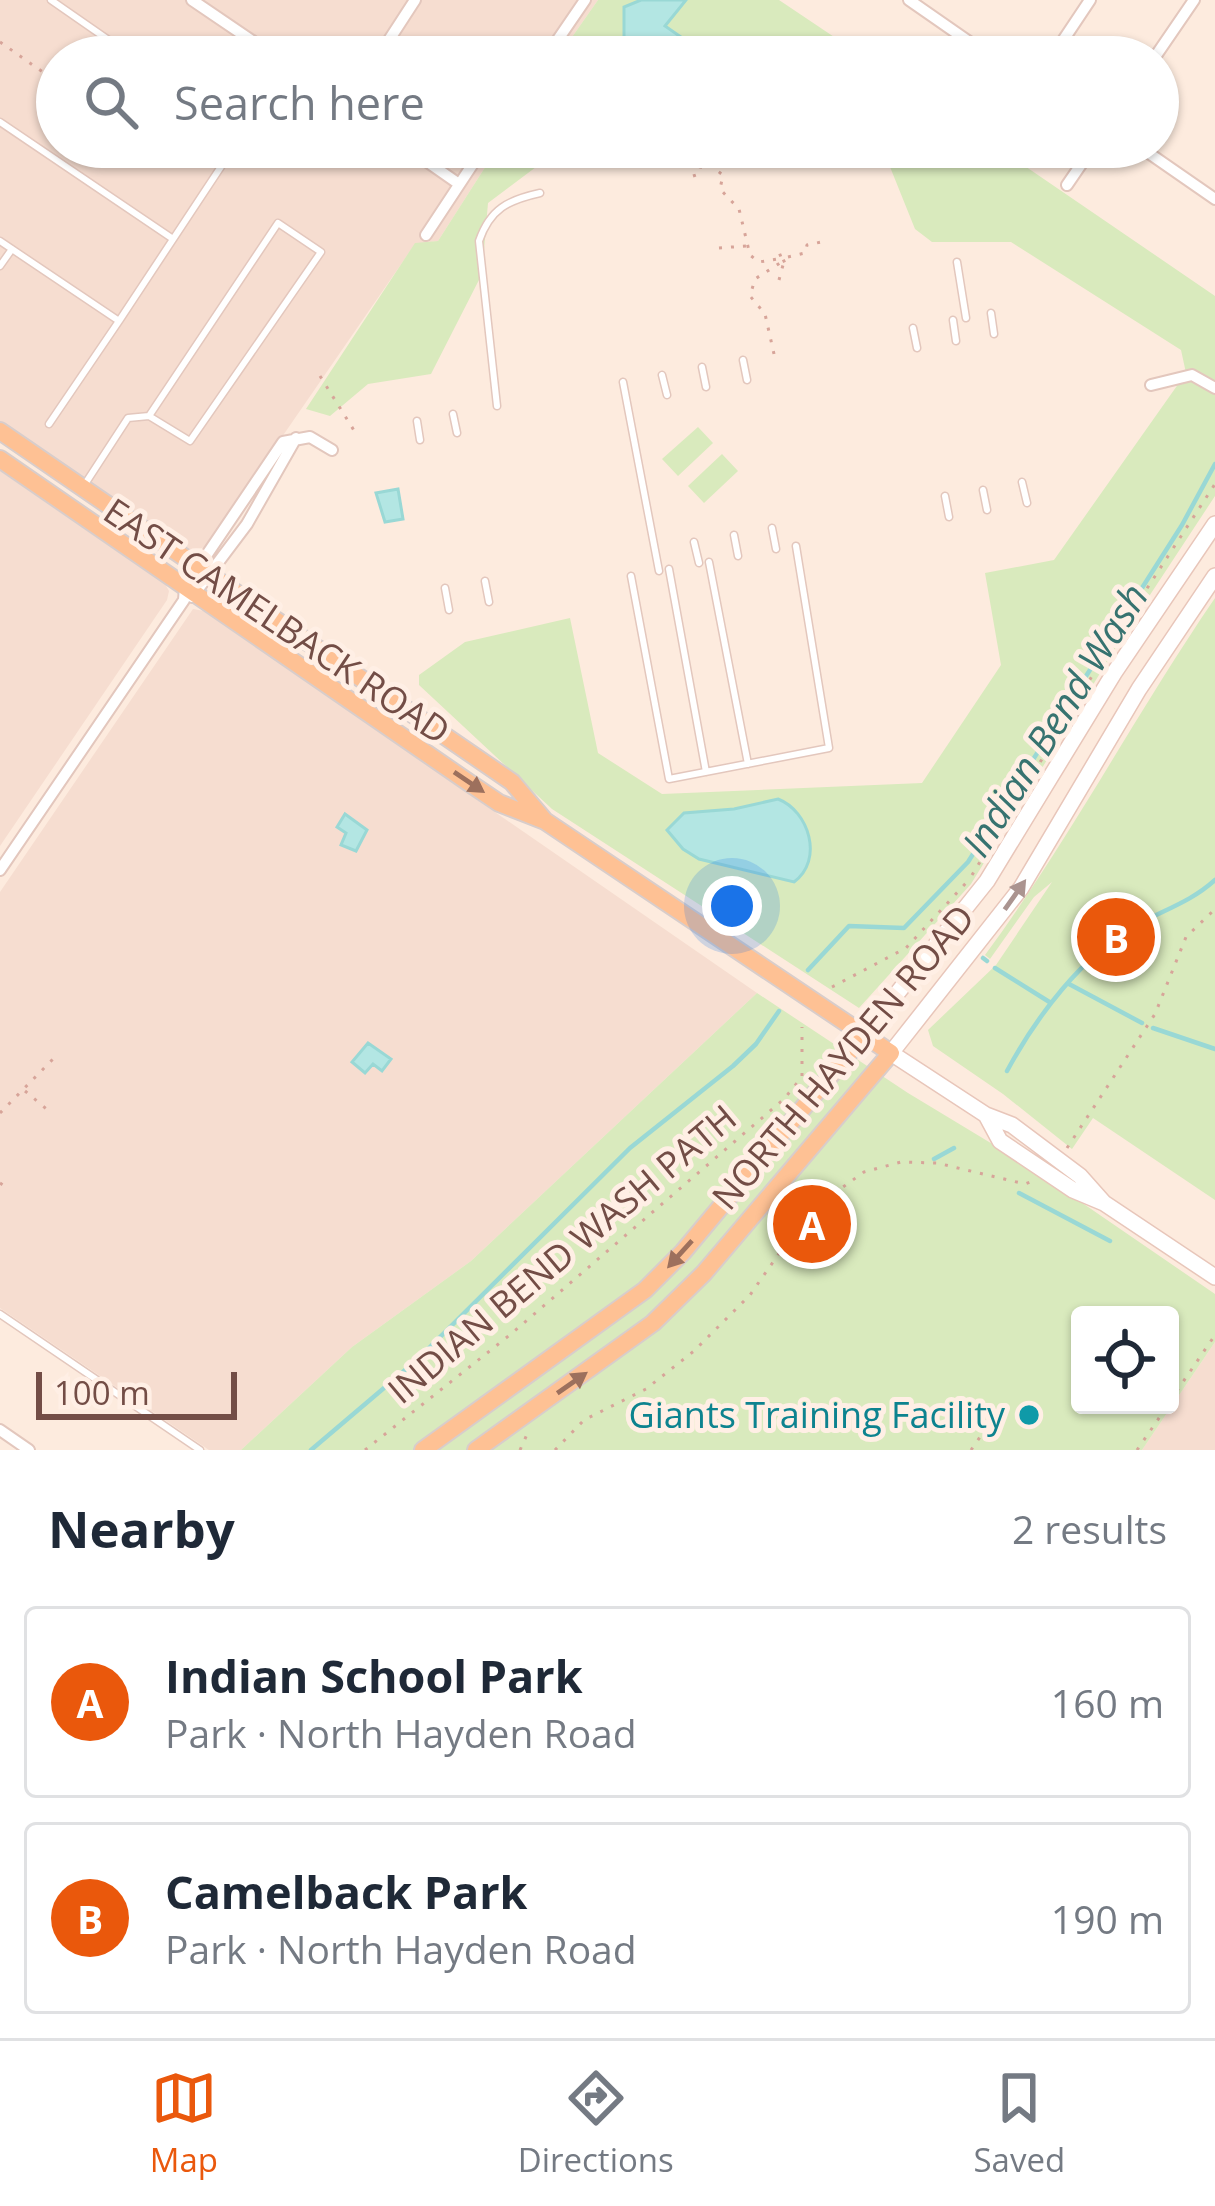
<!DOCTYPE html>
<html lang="en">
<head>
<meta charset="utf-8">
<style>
	:root { --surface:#fff; --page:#f6f6f7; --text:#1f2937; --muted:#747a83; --line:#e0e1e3; --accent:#ea580c }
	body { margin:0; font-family:"Open Sans",sans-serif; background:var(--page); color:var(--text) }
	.controls { position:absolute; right:36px; bottom:36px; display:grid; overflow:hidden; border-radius:12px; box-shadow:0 3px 9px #0004 }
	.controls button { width:108px; height:108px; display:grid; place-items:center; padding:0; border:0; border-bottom:3px solid var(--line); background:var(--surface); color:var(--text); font:60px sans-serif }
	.scale { position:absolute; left:36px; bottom:30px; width:201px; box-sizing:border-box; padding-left:12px; border:6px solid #734d46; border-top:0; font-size:33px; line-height:42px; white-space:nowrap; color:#734d46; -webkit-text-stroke:9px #ffefe5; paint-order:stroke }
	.you { position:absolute; left:732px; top:906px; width:42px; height:42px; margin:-30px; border:9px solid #fff; border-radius:50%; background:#1a73e8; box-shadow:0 0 0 18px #1a73e833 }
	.badge { display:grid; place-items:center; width:78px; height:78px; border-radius:50%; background:var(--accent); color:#fff; font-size:39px; font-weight:700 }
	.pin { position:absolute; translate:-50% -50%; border:6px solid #fff; box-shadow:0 3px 12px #0006 }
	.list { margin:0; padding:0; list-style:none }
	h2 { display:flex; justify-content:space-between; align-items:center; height:156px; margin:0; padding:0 48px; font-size:51px }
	h2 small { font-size:39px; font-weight:400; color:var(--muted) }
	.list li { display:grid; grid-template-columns:78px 1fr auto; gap:36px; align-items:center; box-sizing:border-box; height:192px; margin:0 24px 24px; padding:0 24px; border:3px solid var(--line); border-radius:12px }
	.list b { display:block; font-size:45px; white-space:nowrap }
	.list p { margin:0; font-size:39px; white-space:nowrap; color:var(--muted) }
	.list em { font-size:39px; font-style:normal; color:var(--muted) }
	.icon { flex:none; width:66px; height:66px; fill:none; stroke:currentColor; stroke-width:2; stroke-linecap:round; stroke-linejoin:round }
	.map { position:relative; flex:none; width:1215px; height:1450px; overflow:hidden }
	.search { position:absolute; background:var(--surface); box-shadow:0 3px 9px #0004; left:36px; right:36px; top:36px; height:132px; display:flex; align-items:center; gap:30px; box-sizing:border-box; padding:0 42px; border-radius:66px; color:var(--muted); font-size:45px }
	.sheet { height:588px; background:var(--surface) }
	nav { display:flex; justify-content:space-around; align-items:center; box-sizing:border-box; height:168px; border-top:3px solid var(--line); background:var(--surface); font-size:33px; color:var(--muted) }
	nav a { display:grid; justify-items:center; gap:6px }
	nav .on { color:var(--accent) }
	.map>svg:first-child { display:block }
	.residential { fill:#f6ddd0 }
	.green { fill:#d9eabd; fill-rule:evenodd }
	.water { fill:#b3e6e3; stroke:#99d8d5; stroke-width:3 }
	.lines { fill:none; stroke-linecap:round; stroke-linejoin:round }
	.stream { stroke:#99d8d5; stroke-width:4.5 }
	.service-casing { stroke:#e3c7bd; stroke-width:9 }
	.minor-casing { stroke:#e3c7bd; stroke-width:14 }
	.secondary-casing { stroke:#e8c6ba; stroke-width:18 }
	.primary-casing { stroke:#d8cdcb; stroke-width:20 }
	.path { stroke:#d7a499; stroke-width:3; stroke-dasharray:3 9; stroke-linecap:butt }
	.service { stroke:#fff; stroke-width:6 }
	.minor { stroke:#fff; stroke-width:10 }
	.secondary { stroke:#fff; stroke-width:15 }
	.primary { stroke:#fec194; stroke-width:16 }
	.oneway { fill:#9d705d }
	.oneway2 { fill:#ab9490 }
	.culture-dot { fill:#0f9aa8; stroke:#ffefe5; stroke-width:4.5 }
	.labels { text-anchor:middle; stroke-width:10; stroke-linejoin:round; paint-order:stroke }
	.street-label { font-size:36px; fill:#734d46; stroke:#ffefe5 }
	.culture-label { font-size:36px; fill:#0d838f; stroke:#ffefe5; text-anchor:end }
	.water-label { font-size:39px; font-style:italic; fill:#377370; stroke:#ffefe5 }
</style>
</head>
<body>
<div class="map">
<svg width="1215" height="1450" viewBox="0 0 1215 1450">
	<rect width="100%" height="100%" fill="#fdebde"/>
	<path class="residential" d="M 0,0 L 598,0 L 558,57 L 57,57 L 57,147 L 498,147 L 438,241 L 415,244 L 206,547 L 189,551 L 0,422 Z
		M 0,471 L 165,584 L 169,591 L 167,600 L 0,846 Z
		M 193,609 L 204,611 L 757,993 L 471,1261 L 352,1347 L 241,1450 L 209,1450 L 0,1308 L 0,892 Z
		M 1215,1342 L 1215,1450 L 1142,1450 Z"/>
	<path class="green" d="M 598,0 L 779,0 L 864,57 L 558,57 Z
		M 498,147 L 586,147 L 556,152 L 488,203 L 482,274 L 431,374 L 368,384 L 330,416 L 306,409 L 415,243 L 438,241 Z
		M 882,147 L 997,147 L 1215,296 L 1215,496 L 1121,639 L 971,884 L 859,1008 L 552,809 L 419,685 L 419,675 L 465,642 L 570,618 L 598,753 L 662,794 L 922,783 L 1001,665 L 985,573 L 1054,560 L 1186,373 L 1181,350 L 1011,242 L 932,242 L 915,229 Z
		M 698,427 L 713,443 L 678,476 L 662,459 Z
		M 722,454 L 738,471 L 704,503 L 688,486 Z
		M 1215,598 L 1215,1200 L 1093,1118 L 1072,1149 L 1003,1094 L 933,1046 L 928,1030 L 996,965 L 1052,882 L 1034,897 L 990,959 L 985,955 C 1069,841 1135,715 1215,598 Z
		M 757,993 L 908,1093 L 1024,1163 L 1215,1294 L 1215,1342 L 1142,1450 L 241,1450 L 352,1347 L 471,1261 ZM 1080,1315 L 1170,1315 L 1170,1405 L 1080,1405 Z"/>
	<path class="water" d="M 641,0 L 686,0 L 665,26 L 701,51 L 700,57 L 603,57 L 616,54 L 624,42 L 624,7 Z
		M 398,489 L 403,519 L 385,522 L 376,493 Z
		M 778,799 C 809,811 824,860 794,882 L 699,859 L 683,849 L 667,830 L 684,813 L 734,809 Z
		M 345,814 L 367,830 L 356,851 L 341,845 L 346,833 L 337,827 Z
		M 368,1043 L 391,1059 L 382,1071 L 373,1064 L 365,1073 L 352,1062 Z"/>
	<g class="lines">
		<path class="stream" d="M 983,958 L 987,961
			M 995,968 L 1051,1003
			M 808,970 L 849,926 L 904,928 L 968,862 L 1182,525 L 1215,464
			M 1069,984 L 1142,1023
			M 1153,1028 L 1215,1049
			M 1007,1071 C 1036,1017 1082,956 1135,926 C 1163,910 1191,902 1215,880
			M 934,1159 L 954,1148
			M 1019,1193 L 1110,1241
			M 311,1450 L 417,1360 L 630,1148 L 733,1066 L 756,1044 L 779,1011"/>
		<g class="service-casing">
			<path id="service" d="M 51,0 L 133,57
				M 0,122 L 173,239
				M 0,241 L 119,321 L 234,147
				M 957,262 L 966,318
				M 0,266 L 12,249
				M 991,313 L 994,334
				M 953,320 L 956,341
				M 913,328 L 917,348
				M 743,360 L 747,380
				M 702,367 L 706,387
				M 662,375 L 667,395
				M 623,382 L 659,571
				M 497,406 L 479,241 C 490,209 508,200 540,193
				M 453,414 L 457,433
				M 417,421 L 420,440
				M 49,424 L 119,321
				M 1022,482 L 1027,503
				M 85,484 L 128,418 L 149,416 L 278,223 L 321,252 L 190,441 L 149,416
				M 983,490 L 987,510
				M 945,496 L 949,517
				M 772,528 L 776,549
				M 734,535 L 738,556
				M 694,542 L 699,563
				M 709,562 L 748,764
				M 669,569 L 706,772
				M 631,576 L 669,779 L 829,748 L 796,546
				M 485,581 L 489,602
				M 445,588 L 449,610
				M 0,1314 L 200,1450"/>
		</g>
		<g class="minor-casing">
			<path id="minor" d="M 192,0 L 276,57
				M 909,0 L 991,57
				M 378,57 L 415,0
				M 546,57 L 585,0
				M 1052,57 L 1090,0
				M 1155,57 L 1194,0
				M 406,147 L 459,184
				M 1140,147 L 1215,199
				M 1067,185 L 1093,147
				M 426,235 L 484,147
				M 1151,385 L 1192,375 L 1215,388
				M 192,597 L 247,524 L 296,438
				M 0,870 L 184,600 L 185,587 L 283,442 L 310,437 L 332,450
				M 0,1430 L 29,1450"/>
		</g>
		<g class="secondary-casing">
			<path id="secondary" d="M 863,1036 L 987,881 L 1114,673 L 1215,524
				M 986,1115 L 1000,1141 L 1073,1190 L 1104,1203 L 1215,1277
				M 1104,1203 L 1080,1176 L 1012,1125 L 986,1115 L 891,1053 L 1021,888 L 1139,689 L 1215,576"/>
		</g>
		<g class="primary-casing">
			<path id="primary" d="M 0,431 L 512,782 L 544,820
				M 0,459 L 465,780 L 499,803 L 545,821 L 891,1053 L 704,1273 L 653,1323 L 476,1450
				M 423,1450 L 645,1290 L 683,1252 L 863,1036"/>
		</g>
		<path class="path" d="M 0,42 L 57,82
			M 94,57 L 100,48
			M 693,176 L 699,174 L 701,165 L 708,164 L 723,175 L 720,189 L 739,209 L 750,255 L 759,262 L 777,259
			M 719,248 L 746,246
			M 788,257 L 805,253 L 807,245 L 826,241
			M 779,280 L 783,265
			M 774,354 L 765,314 L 750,296 L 755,279 L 780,263 L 778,256 L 783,254 L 786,260 L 780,263
			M 320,376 L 355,432
			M 972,875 L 1118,633 L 1215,484
			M 832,987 L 906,948 L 966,883
			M 25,1091 L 50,1112
			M 0,1113 L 54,1058
			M 1067,1148 L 1155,1014 L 1186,937 L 1215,909
			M 0,1183 L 3,1185
			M 1170,1401 L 1215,1335
			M 365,1450 L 511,1334 L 784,1099 L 802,1077 L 802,1027
			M 520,1450 L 528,1432
			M 555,1450 L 584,1420 L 646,1389 L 694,1351 L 750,1295 L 808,1212 L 864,1172 L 901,1162 L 937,1163 L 1025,1184 L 1035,1180
			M 971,1450 L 994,1417
			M 1137,1450 L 1168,1405"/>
		<use href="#service" class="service"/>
		<use href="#minor" class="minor"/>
		<use href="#secondary" class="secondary"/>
		<use href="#primary" class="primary"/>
	</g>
	<defs><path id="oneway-solid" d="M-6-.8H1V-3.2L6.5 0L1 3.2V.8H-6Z" transform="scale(3)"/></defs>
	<g class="oneway">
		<use href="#oneway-solid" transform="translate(469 782) rotate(34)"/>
		<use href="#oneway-solid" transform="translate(680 1254) rotate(132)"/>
		<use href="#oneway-solid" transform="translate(572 1383) rotate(-35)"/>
	</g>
	<use class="oneway2" href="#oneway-solid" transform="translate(1015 895) rotate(-55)"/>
	<circle class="culture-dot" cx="1029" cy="1415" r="12"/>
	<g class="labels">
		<g class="street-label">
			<text transform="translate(277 621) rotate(34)" y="13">EAST CAMELBACK ROAD</text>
			<text transform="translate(843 1057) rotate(-50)" y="13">NORTH HAYDEN ROAD</text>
			<text transform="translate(562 1254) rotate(-40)" y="13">INDIAN BEND WASH PATH</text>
		</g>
		<g class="culture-label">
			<text x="1005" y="1428">Giants Training Facility</text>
		</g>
		<g class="water-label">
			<text transform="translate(1055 720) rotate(-58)" y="14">Indian Bend Wash</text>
		</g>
	</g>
</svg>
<div class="controls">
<button><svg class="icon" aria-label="locate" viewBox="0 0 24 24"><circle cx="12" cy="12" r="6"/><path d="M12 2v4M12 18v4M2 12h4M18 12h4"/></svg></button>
</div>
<div class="scale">100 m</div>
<div class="you"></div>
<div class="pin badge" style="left:812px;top:1224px">A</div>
<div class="pin badge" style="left:1116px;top:937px">B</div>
<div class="search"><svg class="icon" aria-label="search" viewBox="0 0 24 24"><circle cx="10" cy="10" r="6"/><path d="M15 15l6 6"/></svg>Search here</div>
</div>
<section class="sheet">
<h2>Nearby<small>2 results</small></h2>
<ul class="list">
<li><span class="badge">A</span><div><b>Indian School Park</b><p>Park · North Hayden Road</p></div><em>160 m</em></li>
<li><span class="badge">B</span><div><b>Camelback Park</b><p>Park · North Hayden Road</p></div><em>190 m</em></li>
</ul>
</section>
<nav>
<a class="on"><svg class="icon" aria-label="map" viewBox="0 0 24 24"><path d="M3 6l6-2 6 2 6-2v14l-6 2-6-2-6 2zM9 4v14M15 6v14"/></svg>Map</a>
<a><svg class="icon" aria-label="directions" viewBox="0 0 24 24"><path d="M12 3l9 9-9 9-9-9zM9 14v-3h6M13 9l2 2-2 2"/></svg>Directions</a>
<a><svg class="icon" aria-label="saved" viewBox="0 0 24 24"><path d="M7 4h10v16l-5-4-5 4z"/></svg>Saved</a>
</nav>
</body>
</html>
